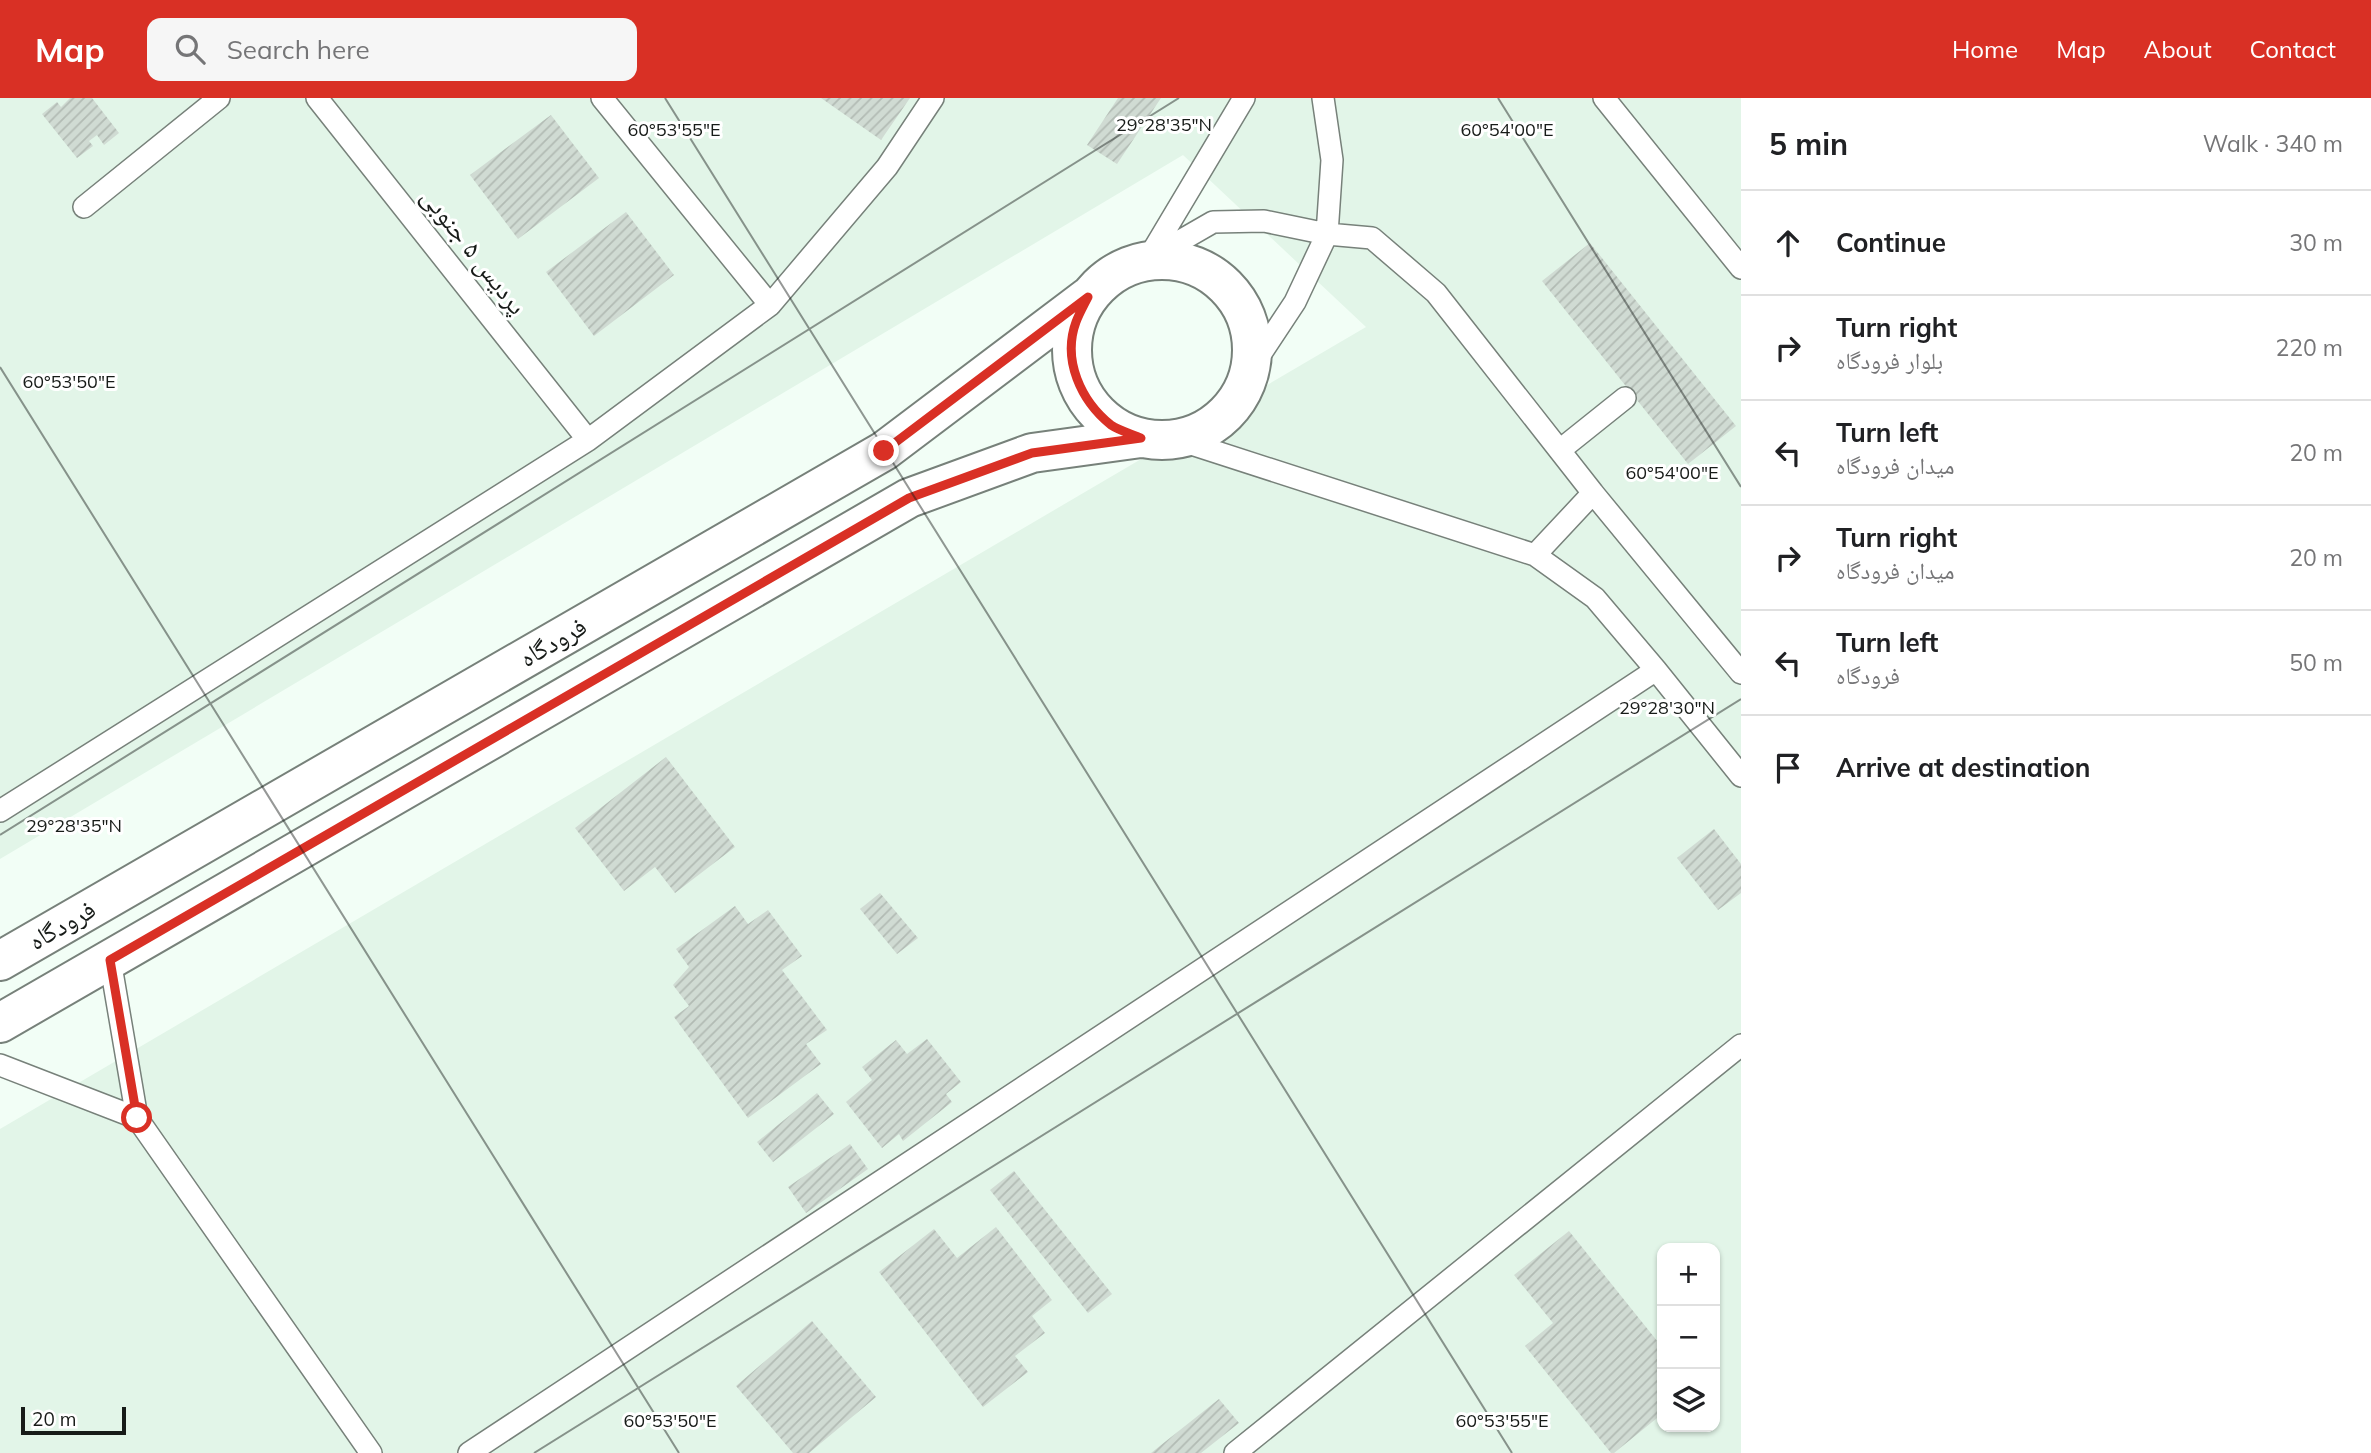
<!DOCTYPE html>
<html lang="en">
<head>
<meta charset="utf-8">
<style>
	:root { --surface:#fff; --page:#f6f6f6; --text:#202124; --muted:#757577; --line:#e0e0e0; --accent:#d93025 }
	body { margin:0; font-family:Mulish,"Noto Naskh Arabic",sans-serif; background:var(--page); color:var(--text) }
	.controls { position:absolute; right:21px; bottom:21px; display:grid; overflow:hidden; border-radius:14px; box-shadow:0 2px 5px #0004 }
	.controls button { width:63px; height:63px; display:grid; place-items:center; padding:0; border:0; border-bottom:2px solid var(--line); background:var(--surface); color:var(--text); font:35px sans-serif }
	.scale { position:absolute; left:21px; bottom:18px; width:105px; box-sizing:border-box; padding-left:7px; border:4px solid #171b18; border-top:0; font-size:19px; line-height:24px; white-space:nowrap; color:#171b18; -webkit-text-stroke:5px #fff; paint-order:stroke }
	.stop { position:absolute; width:21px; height:21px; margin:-16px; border:5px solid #d93025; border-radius:50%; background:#fff }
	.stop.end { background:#d93025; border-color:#fff; box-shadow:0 2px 7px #0008 }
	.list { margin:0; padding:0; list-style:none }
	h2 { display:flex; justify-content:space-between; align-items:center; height:91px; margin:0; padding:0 28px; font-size:30px }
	h2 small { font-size:23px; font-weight:400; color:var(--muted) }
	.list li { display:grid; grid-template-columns:46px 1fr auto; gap:21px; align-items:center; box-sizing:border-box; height:105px; padding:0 28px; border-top:2px solid var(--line) }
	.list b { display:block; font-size:26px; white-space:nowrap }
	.list p { margin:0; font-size:23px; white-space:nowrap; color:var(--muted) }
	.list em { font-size:23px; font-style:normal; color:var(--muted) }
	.icon { flex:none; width:38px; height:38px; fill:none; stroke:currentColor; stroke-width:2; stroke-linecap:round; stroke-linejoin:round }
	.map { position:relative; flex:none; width:1741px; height:1355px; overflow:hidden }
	header { display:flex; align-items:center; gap:42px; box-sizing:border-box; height:98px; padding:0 35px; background:var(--accent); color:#fff }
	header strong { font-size:33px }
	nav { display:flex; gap:38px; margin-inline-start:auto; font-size:24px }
	.search { width:490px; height:63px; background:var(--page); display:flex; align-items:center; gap:18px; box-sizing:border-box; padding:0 24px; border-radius:14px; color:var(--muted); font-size:26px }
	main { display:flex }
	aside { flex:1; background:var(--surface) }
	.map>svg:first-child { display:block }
	.built { fill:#e2f5e8; fill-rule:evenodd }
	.building { fill:url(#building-hatch) }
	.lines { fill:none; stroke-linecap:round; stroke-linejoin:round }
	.service-casing { stroke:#77817a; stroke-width:24 }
	.secondary-casing { stroke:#77817a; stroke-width:42 }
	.service { stroke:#fff; stroke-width:21 }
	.secondary { stroke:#fff; stroke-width:38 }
	.route { stroke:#d93025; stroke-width:9 }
	.ticks { fill:none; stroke:#171b18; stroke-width:2; stroke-opacity:0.45 }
	.labels { text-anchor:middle; stroke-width:6; stroke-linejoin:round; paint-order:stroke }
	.street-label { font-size:26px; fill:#171b18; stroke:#fff }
	.ticks-label { font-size:18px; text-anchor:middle; fill:#171b18; stroke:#fff; stroke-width:6; stroke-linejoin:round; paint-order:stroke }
</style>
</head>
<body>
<header>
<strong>Map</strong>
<div class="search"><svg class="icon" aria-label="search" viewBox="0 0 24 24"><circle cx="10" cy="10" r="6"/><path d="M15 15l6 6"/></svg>Search here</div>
<nav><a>Home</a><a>Map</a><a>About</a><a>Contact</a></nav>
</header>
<main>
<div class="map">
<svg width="1741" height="1355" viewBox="0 0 1741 1355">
	<defs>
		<pattern id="building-hatch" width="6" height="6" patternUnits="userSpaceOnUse" patternTransform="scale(1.75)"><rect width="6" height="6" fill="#d0dbd3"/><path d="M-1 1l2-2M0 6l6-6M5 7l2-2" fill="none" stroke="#b2bbb4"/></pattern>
	</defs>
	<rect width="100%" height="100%" fill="#f2fef6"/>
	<path class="built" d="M 0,0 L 1741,0 L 1741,1355 L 0,1355 L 0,1031 L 1366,229 L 1183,57 L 0,761 ZM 1662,1150 L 1715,1150 L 1715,1329 L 1662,1329 Z"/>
	<path class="building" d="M 70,0 L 92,0 L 119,35 L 104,47 L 97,37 L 89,43 L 93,48 L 77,60 L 42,16 L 57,4 L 61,9 Z
		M 821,0 L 910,0 L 881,42 Z
		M 1118,0 L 1161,0 L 1117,66 L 1087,47 Z
		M 551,17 L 599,80 L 518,141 L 470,77 Z
		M 626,114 L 674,177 L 594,238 L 546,174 Z
		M 1590,145 L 1736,328 L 1688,366 L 1542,183 Z
		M 666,659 L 735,749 L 675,795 L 655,769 L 624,793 L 575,730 Z
		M 1714,731 L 1741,766 L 1741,795 L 1718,812 L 1677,760 Z
		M 880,795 L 918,840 L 897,856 L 860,811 Z
		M 735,808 L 748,826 L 768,812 L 802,858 L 782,872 L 827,932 L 806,946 L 821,966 L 748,1020 L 674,919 L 689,908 L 673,887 L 689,869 L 676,851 Z
		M 927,941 L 961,984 L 946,996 L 952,1004 L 903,1043 L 899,1036 L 882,1050 L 846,1004 L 872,982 L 862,969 L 896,942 L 907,956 Z
		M 817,995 L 834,1016 L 773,1064 L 757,1044 Z
		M 850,1046 L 868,1071 L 806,1115 L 788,1089 Z
		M 1014,1073 L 1112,1196 L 1088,1215 L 990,1092 Z
		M 996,1129 L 1052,1202 L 1032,1218 L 1045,1235 L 1015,1258 L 1028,1274 L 983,1309 L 879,1174 L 934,1131 L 957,1160 Z
		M 1569,1133 L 1662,1249 L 1662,1316 L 1614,1355 L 1611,1355 L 1525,1248 L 1553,1225 L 1514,1177 Z
		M 812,1223 L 876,1299 L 809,1355 L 793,1355 L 736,1288 Z
		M 1219,1301 L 1239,1325 L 1201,1355 L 1151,1355 Z"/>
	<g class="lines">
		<g class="service-casing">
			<path id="service" d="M 317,0 L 588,342
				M 602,0 L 770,207
				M 1604,0 L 1741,170
				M 84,109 L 219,0
				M 1148,161 L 1244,0
				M 1147,162 L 1213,124 L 1264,123 L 1327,136 L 1372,140 L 1436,195 L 1593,395 L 1741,575
				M 1250,272 L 1295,204 L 1327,136 L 1332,62 L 1323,0
				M 1176,341 L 1535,457 L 1595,500 L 1656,572 L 1741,678
				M 1560,352 L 1625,300
				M 1535,457 L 1593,395
				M 0,713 L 588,342 L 770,207 L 887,69 L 933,0
				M 0,967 L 137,1020 L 110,862
				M 137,1020 L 371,1355
				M 469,1355 L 1656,572
				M 1235,1355 L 1741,947"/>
		</g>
		<g class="secondary-casing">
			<path id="secondary" d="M1072 252a90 90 0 1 1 180 0a90 90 0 1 1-180 0Z
				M 0,863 L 884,353 L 1088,199
				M 0,925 L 909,400 L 1032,355 L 1141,340"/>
		</g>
		<use href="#service" class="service"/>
		<use href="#secondary" class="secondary"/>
	</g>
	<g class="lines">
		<path class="route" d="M 137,1020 L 110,862 L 909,400 L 1032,355 L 1141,340 C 1132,336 1120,333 1111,327 C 1081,303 1062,262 1076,224 C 1079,216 1084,207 1088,199 L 884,353"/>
	</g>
	<path class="ticks" d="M 665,0 L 1512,1355M 1498,0 L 1741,389M 0,269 L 679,1355M 0,737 L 1179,0M 534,1355 L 1741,601"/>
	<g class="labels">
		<g class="street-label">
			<text transform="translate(474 153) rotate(52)" y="9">پردیس ۵ جنوبی</text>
			<text transform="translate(553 544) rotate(-30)" y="9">فرودگاه</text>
			<text transform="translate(62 827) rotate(-30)" y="9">فرودگاه</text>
		</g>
	</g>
	<g class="ticks-label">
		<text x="1164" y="33">29°28'35"N</text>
		<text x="674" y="38">60°53'55"E</text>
		<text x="1507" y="38">60°54'00"E</text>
		<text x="69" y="290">60°53'50"E</text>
		<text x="1672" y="381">60°54'00"E</text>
		<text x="1667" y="616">29°28'30"N</text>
		<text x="74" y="734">29°28'35"N</text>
		<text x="670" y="1329">60°53'50"E</text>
		<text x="1502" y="1329">60°53'55"E</text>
	</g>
</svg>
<div class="controls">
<button>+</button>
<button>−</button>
<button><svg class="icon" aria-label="layers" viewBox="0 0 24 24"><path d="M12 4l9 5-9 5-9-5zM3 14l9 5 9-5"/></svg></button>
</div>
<div class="scale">20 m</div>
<div class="stop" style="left:137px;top:1020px"></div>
<div class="stop end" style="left:884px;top:353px"></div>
</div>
<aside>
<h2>5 min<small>Walk · 340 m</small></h2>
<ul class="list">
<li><svg class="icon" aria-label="ahead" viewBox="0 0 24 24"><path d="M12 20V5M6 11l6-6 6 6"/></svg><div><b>Continue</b></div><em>30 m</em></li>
<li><svg class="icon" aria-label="right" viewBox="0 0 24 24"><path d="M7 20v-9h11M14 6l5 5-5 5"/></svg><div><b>Turn right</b><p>بلوار فرودگاه</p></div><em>220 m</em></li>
<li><svg class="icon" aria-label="left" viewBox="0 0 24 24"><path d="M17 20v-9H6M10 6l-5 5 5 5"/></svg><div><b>Turn left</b><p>میدان فرودگاه</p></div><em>20 m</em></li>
<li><svg class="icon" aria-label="right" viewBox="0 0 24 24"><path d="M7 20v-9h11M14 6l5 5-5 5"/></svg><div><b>Turn right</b><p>میدان فرودگاه</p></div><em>20 m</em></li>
<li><svg class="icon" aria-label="left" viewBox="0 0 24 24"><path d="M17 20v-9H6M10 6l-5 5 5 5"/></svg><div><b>Turn left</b><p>فرودگاه</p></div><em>50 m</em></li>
<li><svg class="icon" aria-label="arrive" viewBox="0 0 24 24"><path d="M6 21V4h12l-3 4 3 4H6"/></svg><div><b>Arrive at destination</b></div></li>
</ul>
</aside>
</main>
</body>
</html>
